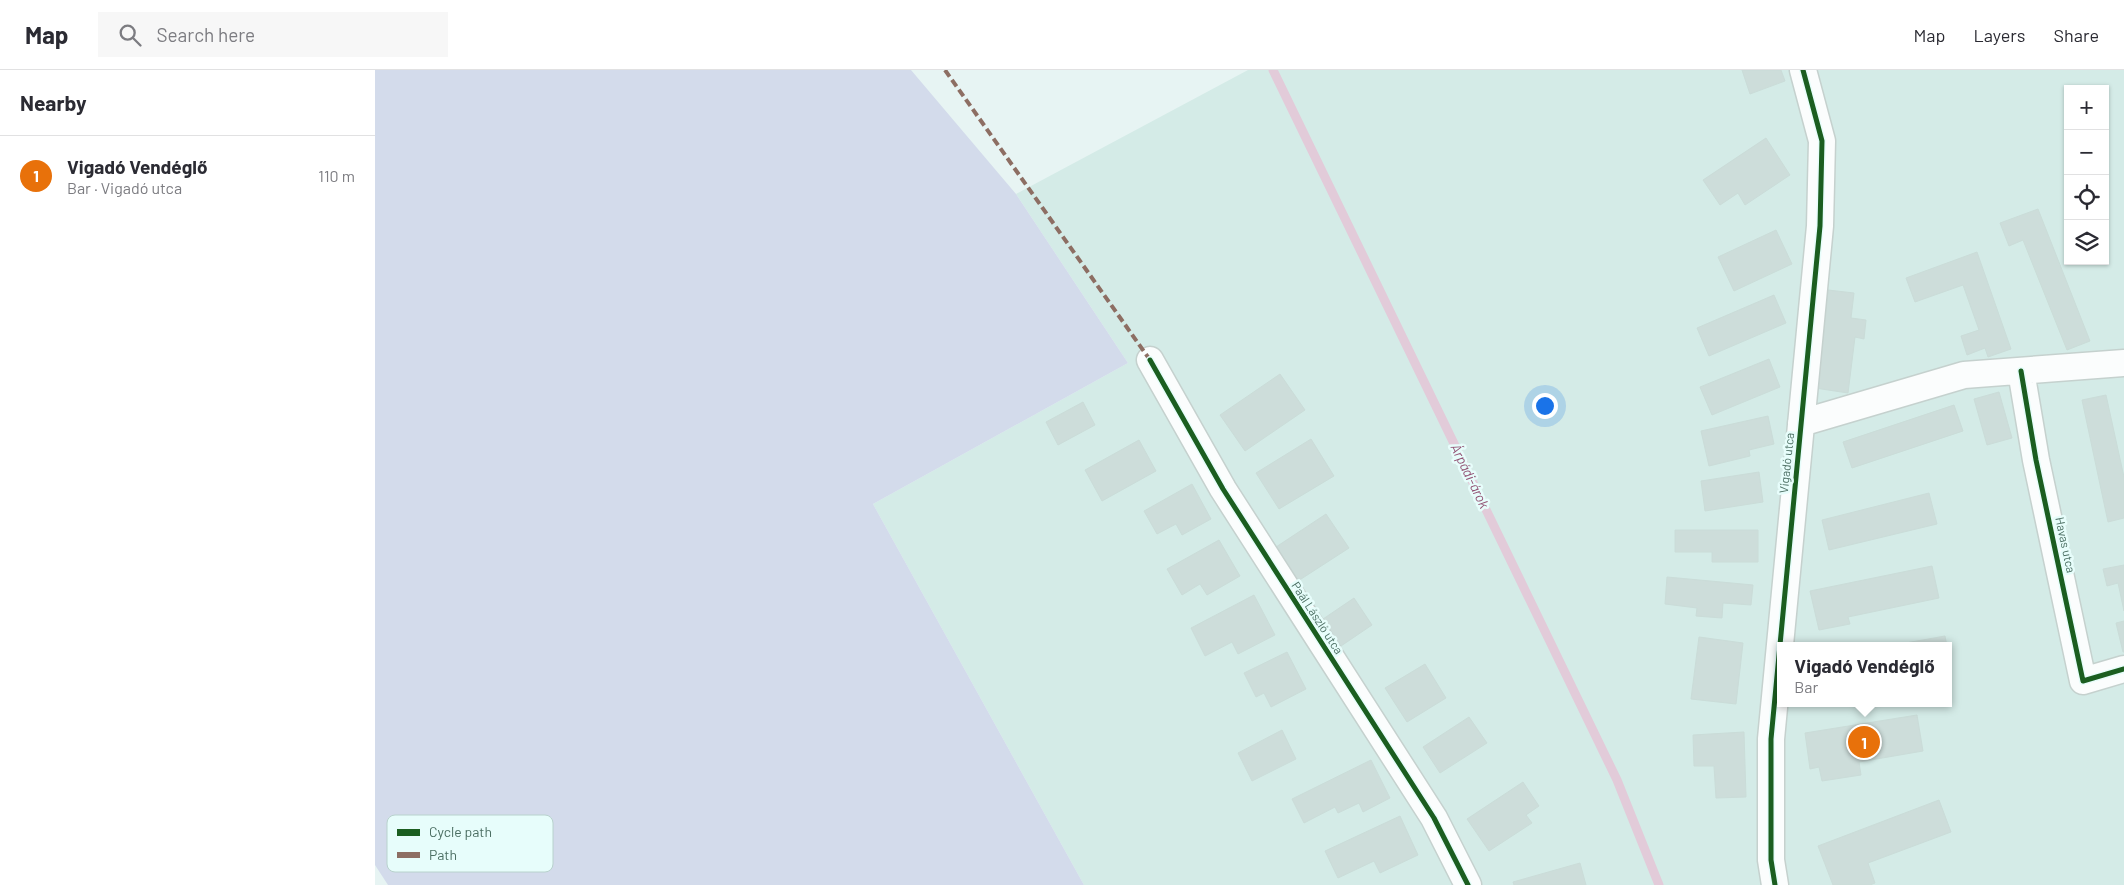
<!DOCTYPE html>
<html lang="en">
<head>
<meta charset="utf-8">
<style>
	:root { --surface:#fff; --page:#f7f7f7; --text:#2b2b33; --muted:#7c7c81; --line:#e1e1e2; --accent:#525e5f }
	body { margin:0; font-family:Barlow,sans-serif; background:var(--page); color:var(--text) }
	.controls { position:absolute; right:15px; top:15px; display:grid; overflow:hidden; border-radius:0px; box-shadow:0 1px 4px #0004 }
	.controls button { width:45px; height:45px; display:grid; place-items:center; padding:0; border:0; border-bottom:1px solid var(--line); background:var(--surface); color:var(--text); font:25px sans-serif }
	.you { position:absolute; left:1169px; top:335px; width:18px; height:18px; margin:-12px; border:4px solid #fff; border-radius:50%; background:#1a73e8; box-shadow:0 0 0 8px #1a73e833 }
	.badge { display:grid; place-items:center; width:32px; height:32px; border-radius:50%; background:var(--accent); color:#fff; font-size:16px; font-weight:700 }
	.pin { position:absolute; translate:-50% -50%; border:2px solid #fff; box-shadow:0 1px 5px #0006 }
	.popup { position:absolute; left:1402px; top:572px; width:175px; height:65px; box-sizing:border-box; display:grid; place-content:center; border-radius:0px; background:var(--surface); filter:drop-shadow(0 1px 4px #0005); font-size:16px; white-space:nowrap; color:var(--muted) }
	.popup b { font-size:19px; color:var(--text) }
	.popup::after { content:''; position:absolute; left:50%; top:100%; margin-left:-10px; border:10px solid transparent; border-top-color:var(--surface) }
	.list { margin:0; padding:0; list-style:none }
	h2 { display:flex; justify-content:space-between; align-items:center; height:65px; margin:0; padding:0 20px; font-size:21px }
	h2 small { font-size:16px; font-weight:400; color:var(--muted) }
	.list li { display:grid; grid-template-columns:32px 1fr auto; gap:15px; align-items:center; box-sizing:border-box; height:80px; padding:0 20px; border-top:1px solid var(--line) }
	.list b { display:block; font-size:19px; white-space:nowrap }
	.list p { margin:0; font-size:16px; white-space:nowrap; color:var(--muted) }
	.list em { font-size:16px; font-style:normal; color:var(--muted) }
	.icon { flex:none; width:28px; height:28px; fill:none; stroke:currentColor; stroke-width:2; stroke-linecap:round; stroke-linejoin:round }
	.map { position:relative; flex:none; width:1749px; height:815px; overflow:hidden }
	header { display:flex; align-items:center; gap:30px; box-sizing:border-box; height:70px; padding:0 25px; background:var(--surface); border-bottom:1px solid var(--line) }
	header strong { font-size:24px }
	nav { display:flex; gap:28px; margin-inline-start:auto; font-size:18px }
	.search { width:350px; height:45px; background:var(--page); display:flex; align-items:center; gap:12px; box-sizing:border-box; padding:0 18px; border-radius:0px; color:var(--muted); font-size:19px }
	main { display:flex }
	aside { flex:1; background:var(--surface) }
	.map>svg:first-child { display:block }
	.residential { fill:#d4ebe7; fill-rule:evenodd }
	.green { fill:#d3dbeb }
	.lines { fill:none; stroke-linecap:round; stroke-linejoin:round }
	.stream { stroke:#e2cbd9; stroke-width:9 }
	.building { fill:#cdddda; stroke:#cadcd8 }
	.street-casing { stroke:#c5d1ce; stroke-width:29 }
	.street { stroke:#fbfdfd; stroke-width:26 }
	.quiet { stroke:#8d6e63; stroke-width:4; stroke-dasharray:8 4; stroke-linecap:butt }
	.cycleway-casing { stroke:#e7fdfb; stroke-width:8 }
	.cycleway { stroke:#1b5e20; stroke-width:5 }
	.labels { text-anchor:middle; stroke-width:5; stroke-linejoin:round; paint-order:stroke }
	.street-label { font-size:12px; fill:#4b6e62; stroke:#e7fdfb }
	.water-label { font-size:14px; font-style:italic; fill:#925274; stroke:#e7fdfb }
	.key { fill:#e7fdfb; stroke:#b8d2cd; stroke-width:1 }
	.key-label { font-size:14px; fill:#4b6e62 }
</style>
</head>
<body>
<header>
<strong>Map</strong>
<div class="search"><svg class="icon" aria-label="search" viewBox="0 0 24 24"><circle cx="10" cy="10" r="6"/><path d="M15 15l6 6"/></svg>Search here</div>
<nav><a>Map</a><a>Layers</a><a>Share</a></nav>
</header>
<main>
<aside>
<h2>Nearby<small></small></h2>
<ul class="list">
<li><span class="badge" style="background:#e8710a">1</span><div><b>Vigadó Vendéglő</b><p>Bar · Vigadó utca</p></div><em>110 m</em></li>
</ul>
</aside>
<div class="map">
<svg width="1749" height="815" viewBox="0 0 1749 815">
	<rect width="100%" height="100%" fill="#e7f4f3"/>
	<path class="residential" d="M 873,0 L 1749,0 L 1749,815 L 709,815 L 498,434 L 753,293 L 641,124 ZM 1693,19 L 1730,19 L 1730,191 L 1693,191 ZM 1405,576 L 1573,576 L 1573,633 L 1405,633 Z"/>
	<path class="green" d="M 0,0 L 536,0 L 641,124 L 753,293 L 498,434 L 709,815 L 13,815 L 0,795 Z"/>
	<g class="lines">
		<path class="stream" d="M 898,0 L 1242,710 L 1284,815"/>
	</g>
	<path class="building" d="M 1367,0 L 1406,0 L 1410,11 L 1375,24 Z
		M 1391,68 L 1415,105 L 1370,135 L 1363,123 L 1345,135 L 1328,110 Z
		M 1663,139 L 1715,271 L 1692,280 L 1648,170 L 1634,176 L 1625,153 Z
		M 1401,160 L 1417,194 L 1359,221 L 1343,187 Z
		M 1602,182 L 1636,279 L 1613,287 L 1610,278 L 1592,285 L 1586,266 L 1604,260 L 1588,215 L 1540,232 L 1531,208 Z
		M 1453,220 L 1479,223 L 1476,248 L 1491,250 L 1489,269 L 1480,267 L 1473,323 L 1440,318 Z
		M 1399,225 L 1411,253 L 1334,286 L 1322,258 Z
		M 1394,289 L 1405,317 L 1337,345 L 1325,317 Z
		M 905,304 L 930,340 L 870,381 L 845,345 Z
		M 1624,322 L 1637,368 L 1612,375 L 1599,329 Z
		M 1731,325 L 1749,407 L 1749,448 L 1733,452 L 1707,330 Z
		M 708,332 L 720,355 L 683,375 L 671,352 Z
		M 1579,335 L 1588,361 L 1477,398 L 1468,372 Z
		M 1393,346 L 1399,374 L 1374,380 L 1375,386 L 1334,396 L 1326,361 Z
		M 936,369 L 959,406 L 904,439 L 881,403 Z
		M 764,370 L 781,401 L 727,431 L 710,400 Z
		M 1384,402 L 1388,432 L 1330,441 L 1326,411 Z
		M 817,414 L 836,449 L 807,465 L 801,454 L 782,464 L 769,441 Z
		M 1554,423 L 1562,454 L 1454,480 L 1447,450 Z
		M 951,444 L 974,478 L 923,511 L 901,477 Z
		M 1300,460 L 1383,460 L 1383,492 L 1337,492 L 1337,482 L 1300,482 Z
		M 844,470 L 865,506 L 832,525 L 825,514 L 807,525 L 792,499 Z
		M 1749,495 L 1749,541 L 1743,513 L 1732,516 L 1728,499 Z
		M 1557,496 L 1564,528 L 1473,547 L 1475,554 L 1444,560 L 1435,521 Z
		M 1292,507 L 1378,515 L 1376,535 L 1348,533 L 1347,548 L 1321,546 L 1322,538 L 1290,534 Z
		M 879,525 L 900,565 L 863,584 L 857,572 L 830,586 L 816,558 Z
		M 979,528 L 997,555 L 966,576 L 948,549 Z
		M 1749,551 L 1749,582 L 1748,582 L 1741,553 Z
		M 1570,566 L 1572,576 L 1514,576 Z
		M 1324,567 L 1368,573 L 1361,634 L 1316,629 Z
		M 912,582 L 931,619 L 896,637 L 889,623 L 881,627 L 869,603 Z
		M 1050,594 L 1071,628 L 1032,652 L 1010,618 Z
		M 1542,645 L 1548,681 L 1484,692 L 1486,705 L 1447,711 L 1444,697 L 1435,699 L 1430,663 Z
		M 1094,647 L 1112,673 L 1065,703 L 1048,677 Z
		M 907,660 L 921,689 L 877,711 L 863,683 Z
		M 1369,662 L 1371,727 L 1341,728 L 1339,696 L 1319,696 L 1318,665 Z
		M 996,690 L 1015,728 L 988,742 L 984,733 L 963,743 L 960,737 L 929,753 L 917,729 Z
		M 1148,712 L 1164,736 L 1151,745 L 1157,753 L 1114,781 L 1092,749 Z
		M 1564,730 L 1576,762 L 1493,793 L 1500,813 L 1495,815 L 1458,815 L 1443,776 Z
		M 1025,746 L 1043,785 L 1005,803 L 999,791 L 963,808 L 950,781 Z
		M 1205,793 L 1211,815 L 1139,815 L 1138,812 Z"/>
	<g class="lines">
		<g class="street-casing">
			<path id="street" d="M 775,290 L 848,419 L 1059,748 L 1093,815
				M 1646,301 L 1661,390 L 1708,611 L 1749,599
				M 1426,353 L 1589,305 L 1749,293
				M 1400,815 L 1396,790 L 1396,669 L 1445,156 L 1447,71 L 1428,0"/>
		</g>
		<use href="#street" class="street"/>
		<path class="quiet" d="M 570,0 L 775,290"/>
		<g class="cycleway-casing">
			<path id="cycleway" d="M 775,290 L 848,419 L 1059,748 L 1093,815
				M 1646,301 L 1661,390 L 1708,611 L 1749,599
				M 1400,815 L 1396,790 L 1396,669 L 1445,156 L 1447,71 L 1428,0"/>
		</g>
		<use href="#cycleway" class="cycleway"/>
	</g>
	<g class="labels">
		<g class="street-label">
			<text transform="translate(1412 393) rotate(-84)" y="4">Vigadó utca</text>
			<text transform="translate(1690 475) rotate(78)" y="4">Havas utca</text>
			<text transform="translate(942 548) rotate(57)" y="4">Paál László utca</text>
		</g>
		<g class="water-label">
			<text transform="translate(1095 406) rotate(64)" y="5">Árpádi-árok</text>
		</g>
	</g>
	<rect x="12" y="745" width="166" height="57" rx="8" class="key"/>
	<rect x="22" y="759" width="23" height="7" fill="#1b5e20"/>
	<rect x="22" y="782" width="23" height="6" fill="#8d6e63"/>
	<g class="key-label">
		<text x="54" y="767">Cycle path</text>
		<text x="54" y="790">Path</text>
	</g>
</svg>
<div class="controls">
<button>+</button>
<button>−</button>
<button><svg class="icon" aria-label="locate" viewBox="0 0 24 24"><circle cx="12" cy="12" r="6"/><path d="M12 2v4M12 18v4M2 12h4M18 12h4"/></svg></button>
<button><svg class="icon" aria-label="layers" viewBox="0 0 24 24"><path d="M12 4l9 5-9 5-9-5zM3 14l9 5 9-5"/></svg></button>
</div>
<div class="you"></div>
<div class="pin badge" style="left:1489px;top:672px;background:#e8710a">1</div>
<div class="popup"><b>Vigadó Vendéglő</b>Bar</div>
</div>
</main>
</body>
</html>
